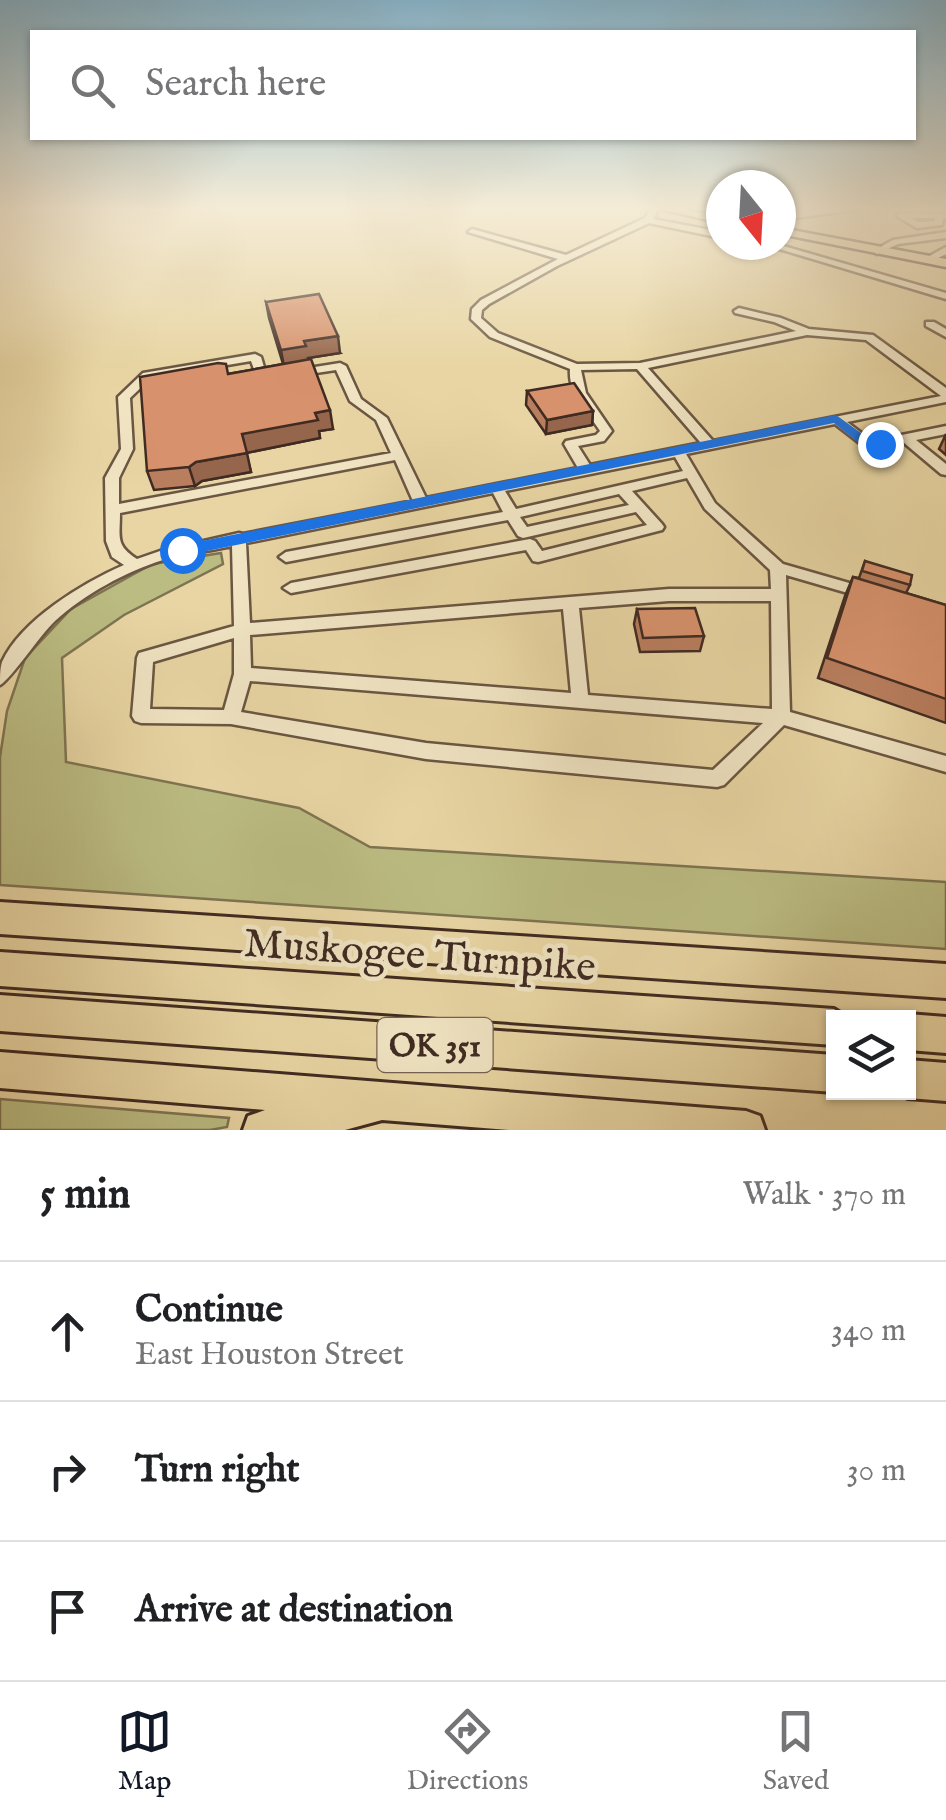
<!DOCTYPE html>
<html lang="en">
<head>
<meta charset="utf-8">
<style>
	:root { --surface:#fff; --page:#f6f6f6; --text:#202124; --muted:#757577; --line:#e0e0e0; --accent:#111827 }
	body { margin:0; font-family:"IM FELL English",serif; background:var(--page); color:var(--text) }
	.controls { position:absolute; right:30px; bottom:30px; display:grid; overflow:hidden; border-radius:0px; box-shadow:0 2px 8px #0004 }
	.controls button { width:90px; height:90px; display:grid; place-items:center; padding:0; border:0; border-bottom:2px solid var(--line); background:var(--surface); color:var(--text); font:50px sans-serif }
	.compass { position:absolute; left:706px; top:170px; width:90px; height:90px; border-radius:50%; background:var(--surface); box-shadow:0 2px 8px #0004; rotate:162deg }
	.stop { position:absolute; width:30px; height:30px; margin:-22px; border:8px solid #1a73e8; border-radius:50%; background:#fff }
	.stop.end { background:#1a73e8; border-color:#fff; box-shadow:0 2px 10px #0008 }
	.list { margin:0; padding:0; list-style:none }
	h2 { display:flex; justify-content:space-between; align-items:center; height:130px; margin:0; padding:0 40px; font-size:42px }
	h2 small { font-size:32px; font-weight:400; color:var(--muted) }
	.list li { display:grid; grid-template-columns:65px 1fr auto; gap:30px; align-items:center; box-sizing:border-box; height:140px; padding:0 40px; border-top:2px solid var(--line) }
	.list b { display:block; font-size:38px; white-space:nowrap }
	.list p { margin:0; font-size:32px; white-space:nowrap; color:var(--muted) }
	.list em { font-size:32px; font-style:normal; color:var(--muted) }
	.icon { flex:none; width:55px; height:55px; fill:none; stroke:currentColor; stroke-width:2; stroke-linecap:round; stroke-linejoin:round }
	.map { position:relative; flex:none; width:946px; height:1130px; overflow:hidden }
	.search { position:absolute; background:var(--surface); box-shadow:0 2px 8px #0004; left:30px; right:30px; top:30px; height:110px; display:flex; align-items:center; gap:25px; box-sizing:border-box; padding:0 35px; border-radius:0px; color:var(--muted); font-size:38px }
	.sheet { height:550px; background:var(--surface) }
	nav { display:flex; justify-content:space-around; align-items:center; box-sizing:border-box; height:140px; border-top:2px solid var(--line); background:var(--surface); font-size:28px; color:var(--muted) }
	nav a { display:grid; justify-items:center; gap:5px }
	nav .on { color:var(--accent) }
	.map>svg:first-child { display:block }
	.green { fill:#bbbc82; stroke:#7e7452; stroke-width:2.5 }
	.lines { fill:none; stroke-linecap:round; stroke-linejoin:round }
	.minor-casing { stroke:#6a5642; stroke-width:5 }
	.major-casing { stroke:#402b22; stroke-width:5 }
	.highway-casing { stroke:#402b22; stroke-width:6 }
	.minor { fill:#f0e4c3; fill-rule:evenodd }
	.major { fill:#e8d5a3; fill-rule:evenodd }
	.highway { fill:#e8d5a3; fill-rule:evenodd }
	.wall { fill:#b97e5e; stroke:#402b22; stroke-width:2.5 }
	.shaded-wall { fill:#96664c; stroke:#402b22; stroke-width:2.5 }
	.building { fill:#d7926d; stroke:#402b22; stroke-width:2.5 }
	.route { fill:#1a73e8 }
	.labels { text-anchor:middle; stroke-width:9; stroke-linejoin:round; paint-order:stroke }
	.shield { fill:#f0e4c3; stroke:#756252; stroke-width:2.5 }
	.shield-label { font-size:32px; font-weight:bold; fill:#402b22 }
	.near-street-label { font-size:42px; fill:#402b22; stroke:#f0e4c3 }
</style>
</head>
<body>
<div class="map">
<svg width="946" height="1130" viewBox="0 0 946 1130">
	<rect width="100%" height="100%" fill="#e8d5a3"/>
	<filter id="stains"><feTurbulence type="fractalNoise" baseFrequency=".002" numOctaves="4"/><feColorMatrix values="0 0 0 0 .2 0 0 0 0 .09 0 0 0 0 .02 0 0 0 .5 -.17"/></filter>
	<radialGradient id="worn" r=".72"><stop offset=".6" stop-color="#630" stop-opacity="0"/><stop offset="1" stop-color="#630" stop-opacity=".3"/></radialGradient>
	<path class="green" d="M 221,553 L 223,564 L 124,615 L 62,658 L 66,762 L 299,808 L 370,847 L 946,882 L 946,949 L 0,885 L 0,757 L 7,711 L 25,658 L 71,609 L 152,564 Z
		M 0,1099 L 229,1118 L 227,1127 L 210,1130 L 0,1130 Z"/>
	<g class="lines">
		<g class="minor-casing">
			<path id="minor" d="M 651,209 L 659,209 L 653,219 L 721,232 L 721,238 L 649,223 L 557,266 L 489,304 L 482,310 L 481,318 L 498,333 L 577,364 L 640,363 L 796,331 L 774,322 L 735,313 L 734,311 L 739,308 L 781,318 L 809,329 L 873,335 L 946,388 L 946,402 L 847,422 L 872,441 L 946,426 L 946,434 L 916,440 L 946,464 L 946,475 L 941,474 L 903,442 L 866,448 L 835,424 L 686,454 L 715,503 L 783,564 L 870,589 L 873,593 L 865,598 L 786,575 L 790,712 L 946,756 L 946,772 L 784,725 L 724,785 L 717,787 L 426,759 L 231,724 L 141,723 L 135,721 L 132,716 L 137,658 L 139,653 L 234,626 L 232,546 C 209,551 185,554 163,560 C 125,572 85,594 55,621 C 40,635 11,679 0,685 C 0,677 0,668 2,662 C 21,620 83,583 124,565 L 112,557 L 106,541 L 105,478 L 121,449 L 118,397 L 143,373 L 255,354 L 261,357 L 266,374 L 274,377 L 268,380 L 258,380 L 251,361 L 151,378 L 130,398 L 133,449 L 119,478 L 119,504 L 391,453 L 376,420 L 350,401 L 336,370 L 296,376 L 290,373 L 296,370 L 340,363 L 346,366 L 361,399 L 387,418 L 426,498 L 578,468 L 564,444 L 566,441 L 596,435 L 600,431 C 587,410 568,395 570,369 L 490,337 L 471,319 L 472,309 L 481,300 L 558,259 L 468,232 L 472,229 L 566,255 L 645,218 ZM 807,335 L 866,340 L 941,396 L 713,441 L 648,368 ZM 637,369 L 701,443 L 590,465 L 578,446 L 604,441 L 612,431 L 586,393 L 581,370 ZM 675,457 L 683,471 L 516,509 L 505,491 ZM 395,460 L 413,501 L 243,534 L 239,533 L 160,551 L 137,559 C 115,545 120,537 120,513 ZM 687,478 L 705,509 L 770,570 L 771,589 L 669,589 L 250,623 L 246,543 L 493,493 L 503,512 L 286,552 L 279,557 L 286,562 L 508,520 L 518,536 L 523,538 L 636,512 L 647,525 L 542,551 L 535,541 L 530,539 L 291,583 L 283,588 L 291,593 L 526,550 L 533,561 L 538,562 L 662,530 L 664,527 L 662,524 L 632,491 ZM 619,494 L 629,505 L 527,527 L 520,517 ZM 669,601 L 771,601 L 772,709 L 588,695 L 579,608 ZM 563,609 L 571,693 L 251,668 L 250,635 ZM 234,638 L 234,674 L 224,710 L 150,709 L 153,662 ZM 250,681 L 763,723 L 713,770 L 426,743 L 241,712 Z
				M 832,209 L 860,209 L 781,220 L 781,214 Z
				M 901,213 L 946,214 L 946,218 L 943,218 L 942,225 L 917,228 L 898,217 L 897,215 ZM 911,218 L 935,218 L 935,221 L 919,222 Z
				M 946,232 L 946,238 L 898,244 L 877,254 L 873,251 L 893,240 Z
				M 766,245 L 780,245 L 946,293 L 946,299 Z
				M 946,247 L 946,254 L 932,261 L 924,259 Z
				M 926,322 L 934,322 L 946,329 L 946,337 L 926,326 Z"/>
		</g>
		<g class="major-casing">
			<path id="major" d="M 661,209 L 683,209 L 721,217 L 721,223 Z
				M 781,228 L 946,259 L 946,267 L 781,234 Z"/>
		</g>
		<g class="highway-casing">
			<path id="highway" d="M 0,902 L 946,964 L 946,998 L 0,934 Z
				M 0,952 L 834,1009 L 848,1018 L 834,1018 L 834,1045 L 0,986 Z
				M 0,995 L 834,1055 L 834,1092 L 0,1031 Z
				M 908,1014 L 946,1017 L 946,1053 L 908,1050 L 908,1018 L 900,1018 Z
				M 0,1052 L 746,1111 L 760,1116 L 765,1130 L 509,1130 L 382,1120 L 345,1130 L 243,1130 L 248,1116 L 265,1110 L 0,1088 Z
				M 908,1060 L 946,1063 L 946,1101 L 908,1098 L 896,1092 L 908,1092 Z"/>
		</g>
		<use href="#minor" class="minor"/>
		<use href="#major" class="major"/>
		<use href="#highway" class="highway"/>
	</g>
	<path class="wall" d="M 266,302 L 340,353 L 308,358 L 333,429 L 319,431 L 320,438 L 246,453 L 251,472 L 202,481 L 195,486 L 154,490 L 147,471 L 228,374 L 283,364 L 269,318 Z
		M 527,391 L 593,411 L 592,425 L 546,434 L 526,405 Z
		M 946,434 L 946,455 L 939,449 Z
		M 865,561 L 910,585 L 906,593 L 946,605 L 946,723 L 818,678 L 845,596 L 853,577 L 859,578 Z
		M 637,609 L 704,636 L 700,651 L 640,652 L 634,624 Z"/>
	<path class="shaded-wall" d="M 338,336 L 340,353 L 308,358 L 309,364 L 284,367 L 281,350 L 304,341 Z
		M 330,410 L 333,429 L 319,431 L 320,438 L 246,453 L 242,434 L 315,413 Z
		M 593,411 L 592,425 L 546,434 L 547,420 Z
		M 247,453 L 251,472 L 202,481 L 195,486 L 189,467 L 196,462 Z"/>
	<path class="building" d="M 319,294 L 338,336 L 304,341 L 306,346 L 281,350 L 266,302 Z
		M 311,359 L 330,410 L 315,413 L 318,420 L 242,434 L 247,453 L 196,462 L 189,467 L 147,471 L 140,377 L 218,363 L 226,364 L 228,374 Z
		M 574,383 L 593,411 L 547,420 L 527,391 Z
		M 865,561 L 912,575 L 910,585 L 862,571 Z
		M 853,577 L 946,605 L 946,699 L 827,658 Z
		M 695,608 L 704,636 L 643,638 L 637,609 Z"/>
	<linearGradient id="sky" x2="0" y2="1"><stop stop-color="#87b6ce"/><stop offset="0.57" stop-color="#f5ecd6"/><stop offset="1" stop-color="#f5ecd6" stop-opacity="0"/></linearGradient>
	<rect width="946" height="367" fill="url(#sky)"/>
	<path class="route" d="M 836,415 L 872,441 L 887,444 L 865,448 L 834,423 L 182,556 L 174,550 L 182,545 Z"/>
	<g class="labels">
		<rect class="shield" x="377.5" y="1018" width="115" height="54" rx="8"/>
		<g class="shield-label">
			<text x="435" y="1056">OK 351</text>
		</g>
		<g class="near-street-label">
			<text transform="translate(420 953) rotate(4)" y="15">Muskogee Turnpike</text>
		</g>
	</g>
	<rect width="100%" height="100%" filter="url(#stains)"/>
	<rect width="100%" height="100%" fill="url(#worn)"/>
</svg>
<div class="controls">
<button><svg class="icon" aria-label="layers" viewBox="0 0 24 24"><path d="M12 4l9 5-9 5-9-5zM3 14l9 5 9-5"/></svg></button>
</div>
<svg class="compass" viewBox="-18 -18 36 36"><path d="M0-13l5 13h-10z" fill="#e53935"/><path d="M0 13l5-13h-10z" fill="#757577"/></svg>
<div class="stop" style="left:182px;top:550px"></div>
<div class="stop end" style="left:880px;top:444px"></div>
<div class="search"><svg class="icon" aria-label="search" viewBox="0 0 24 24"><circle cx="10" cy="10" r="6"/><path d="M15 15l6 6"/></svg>Search here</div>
</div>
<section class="sheet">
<h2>5 min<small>Walk · 370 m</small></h2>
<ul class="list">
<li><svg class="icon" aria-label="ahead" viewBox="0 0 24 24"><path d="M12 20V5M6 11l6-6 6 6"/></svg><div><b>Continue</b><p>East Houston Street</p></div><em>340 m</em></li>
<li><svg class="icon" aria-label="right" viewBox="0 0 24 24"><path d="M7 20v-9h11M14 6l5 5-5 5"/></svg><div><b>Turn right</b></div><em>30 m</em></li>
<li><svg class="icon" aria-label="arrive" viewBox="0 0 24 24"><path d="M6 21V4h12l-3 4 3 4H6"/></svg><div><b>Arrive at destination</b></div></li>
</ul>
</section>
<nav>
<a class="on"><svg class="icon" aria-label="map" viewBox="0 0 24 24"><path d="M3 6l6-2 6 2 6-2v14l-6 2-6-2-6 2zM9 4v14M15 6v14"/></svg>Map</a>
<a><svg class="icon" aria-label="directions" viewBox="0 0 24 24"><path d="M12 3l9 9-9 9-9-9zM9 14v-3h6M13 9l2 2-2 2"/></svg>Directions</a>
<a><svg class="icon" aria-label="saved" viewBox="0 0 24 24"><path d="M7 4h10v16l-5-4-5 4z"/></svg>Saved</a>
</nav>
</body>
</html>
